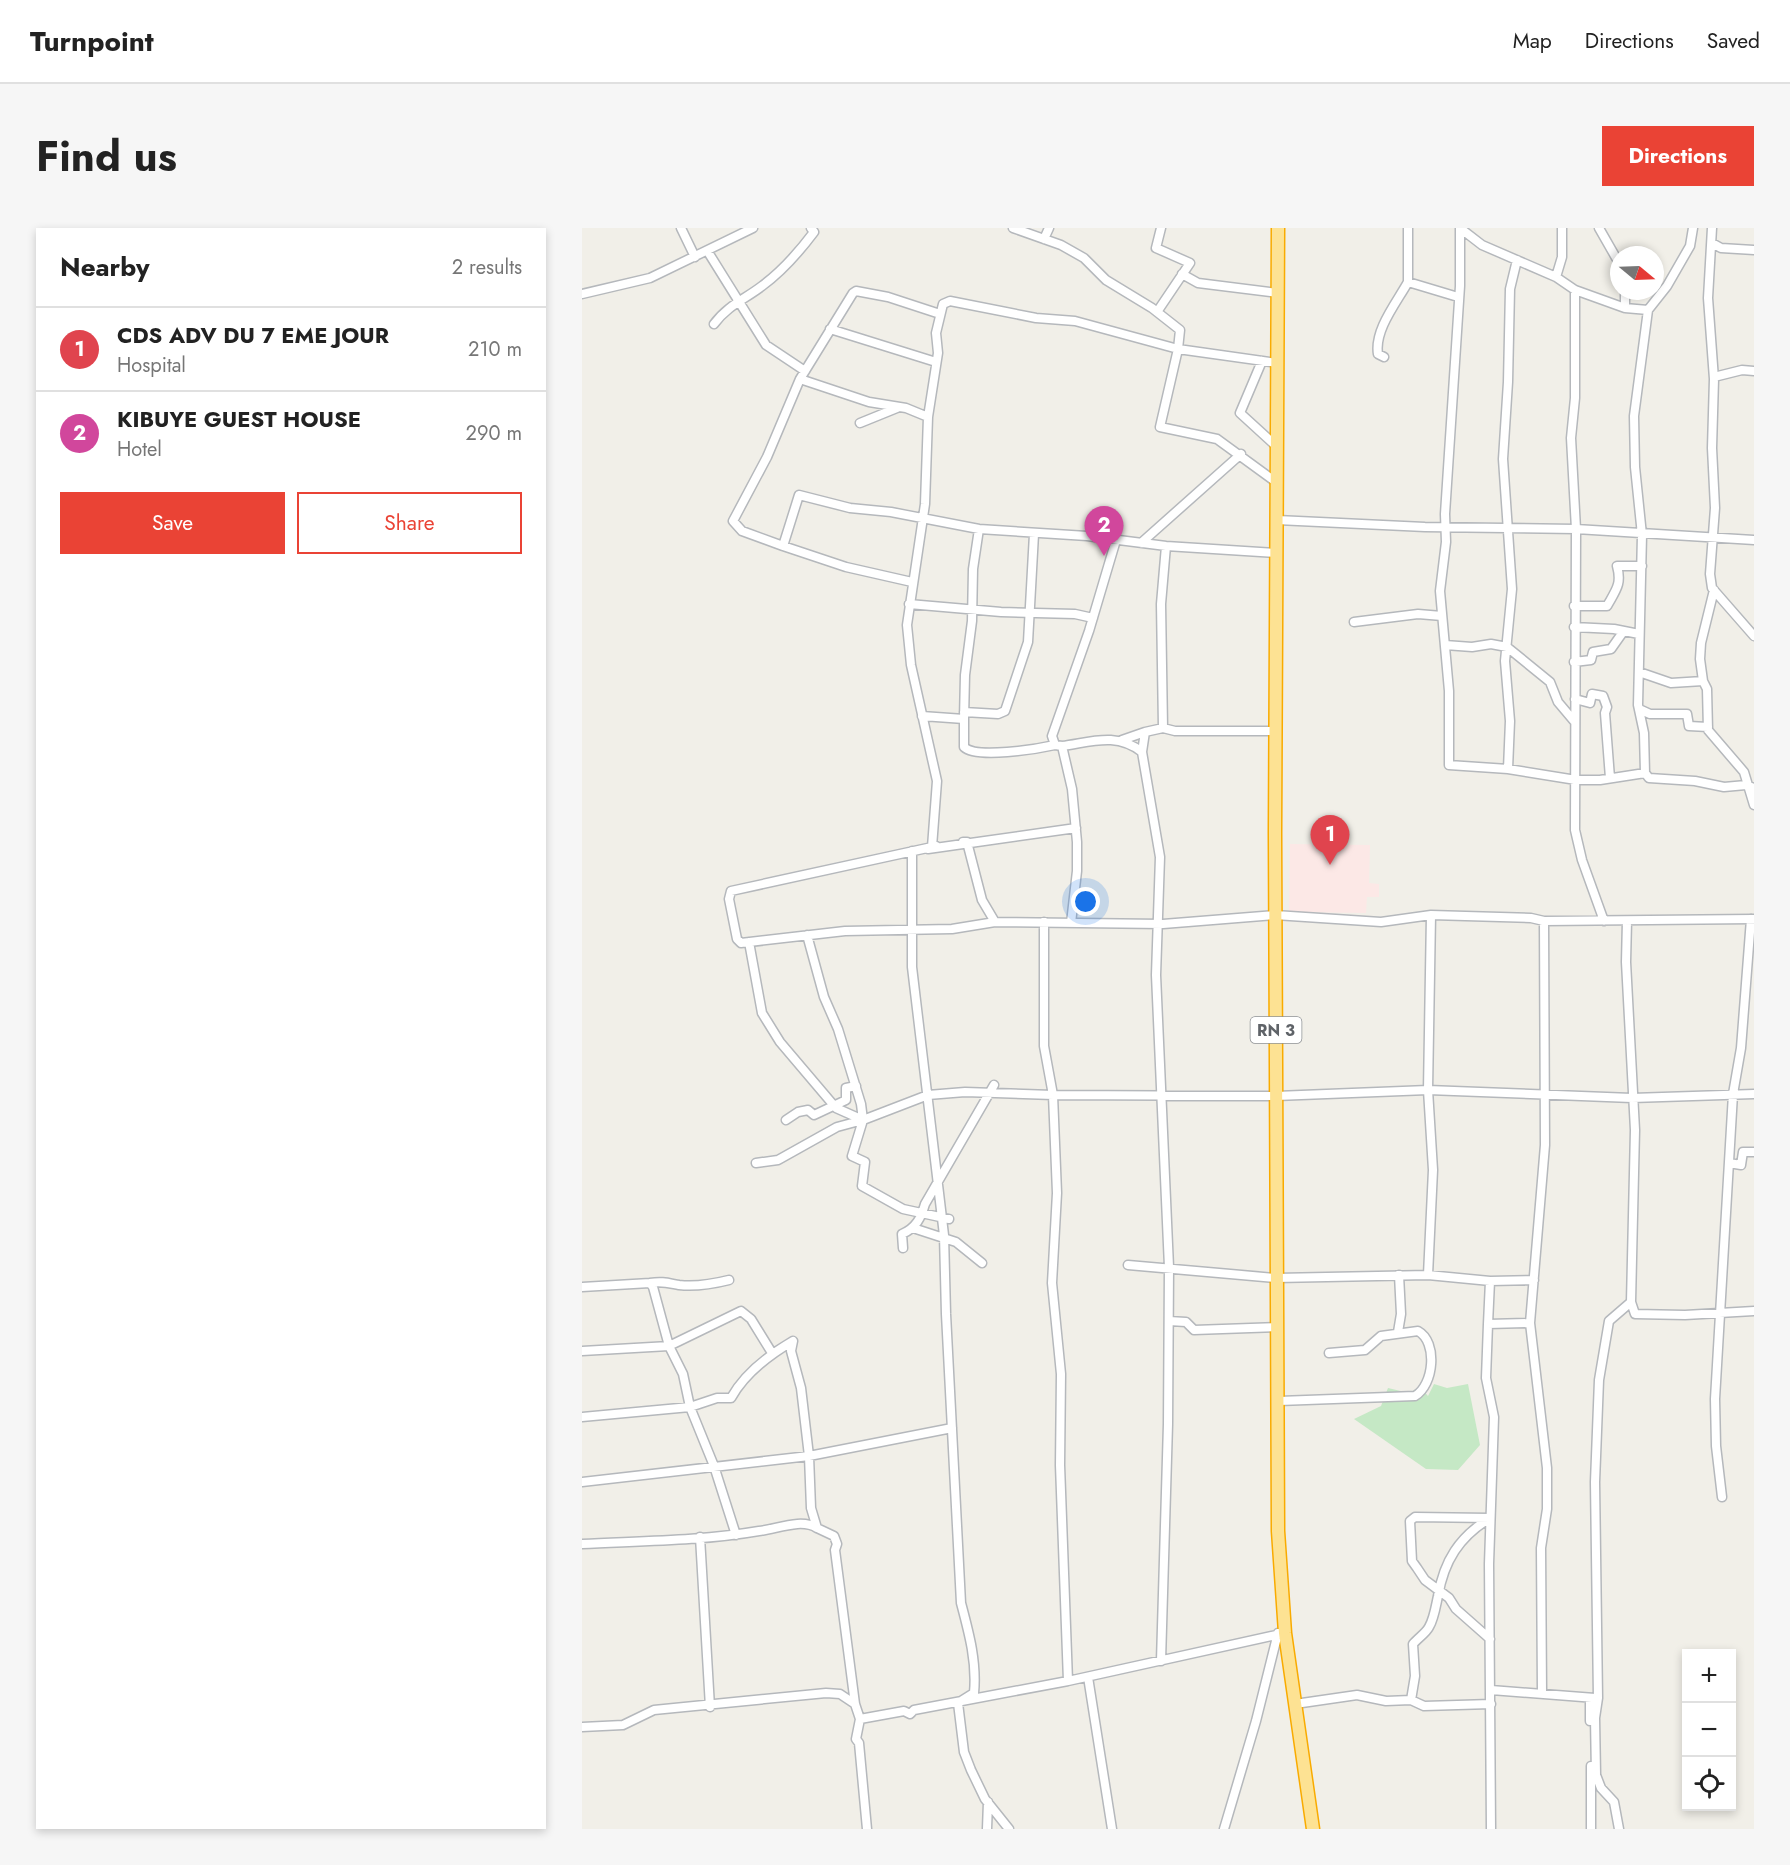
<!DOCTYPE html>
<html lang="en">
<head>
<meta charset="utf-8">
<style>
	:root { --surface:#fff; --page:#f6f6f6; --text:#222; --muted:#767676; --line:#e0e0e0; --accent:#ea4335 }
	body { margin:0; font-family:Jost,sans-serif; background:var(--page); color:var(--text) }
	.controls { position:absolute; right:18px; bottom:18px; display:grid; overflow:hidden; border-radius:0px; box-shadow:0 3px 9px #0003 }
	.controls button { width:54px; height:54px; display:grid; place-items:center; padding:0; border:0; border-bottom:2px solid var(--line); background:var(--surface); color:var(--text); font:30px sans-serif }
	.compass { position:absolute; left:1028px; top:18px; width:54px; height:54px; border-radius:50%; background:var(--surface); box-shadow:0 3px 9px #0003; rotate:109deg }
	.you { position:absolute; left:504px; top:674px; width:21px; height:21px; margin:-15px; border:4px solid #fff; border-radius:50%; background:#1a73e8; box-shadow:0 0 0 9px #1a73e833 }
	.badge { display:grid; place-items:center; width:39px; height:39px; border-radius:50%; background:var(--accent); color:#fff; font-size:20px; font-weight:700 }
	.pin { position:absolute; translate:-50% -50px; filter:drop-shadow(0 2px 3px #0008) }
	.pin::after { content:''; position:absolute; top:32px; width:21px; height:18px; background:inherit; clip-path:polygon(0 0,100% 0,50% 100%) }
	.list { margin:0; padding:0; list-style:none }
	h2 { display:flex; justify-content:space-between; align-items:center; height:78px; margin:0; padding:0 24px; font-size:26px }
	h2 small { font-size:20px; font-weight:400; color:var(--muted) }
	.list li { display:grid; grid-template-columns:39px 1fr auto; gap:18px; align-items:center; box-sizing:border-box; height:84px; padding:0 24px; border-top:2px solid var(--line) }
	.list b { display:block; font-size:22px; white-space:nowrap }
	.list p { margin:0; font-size:20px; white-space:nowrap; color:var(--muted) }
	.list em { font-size:20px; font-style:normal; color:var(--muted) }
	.actions { display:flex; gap:12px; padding:18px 24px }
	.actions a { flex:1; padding:14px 0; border:2px solid var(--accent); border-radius:0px; text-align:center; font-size:21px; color:var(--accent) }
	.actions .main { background:var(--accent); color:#fff }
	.icon { flex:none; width:33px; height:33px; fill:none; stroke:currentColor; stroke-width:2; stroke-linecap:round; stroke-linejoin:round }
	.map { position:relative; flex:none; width:1172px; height:1601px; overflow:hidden; border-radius:0px }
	header { display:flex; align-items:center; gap:36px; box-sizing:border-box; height:84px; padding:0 30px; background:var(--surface); border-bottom:2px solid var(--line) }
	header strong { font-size:28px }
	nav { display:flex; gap:33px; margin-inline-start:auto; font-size:21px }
	.intro { display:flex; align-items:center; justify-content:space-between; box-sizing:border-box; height:144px; padding:0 36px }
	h1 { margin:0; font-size:42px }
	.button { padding:15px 27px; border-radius:0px; background:var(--accent); color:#fff; font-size:21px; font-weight:700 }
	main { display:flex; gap:36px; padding:0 36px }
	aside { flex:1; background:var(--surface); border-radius:0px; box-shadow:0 3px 9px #0003 }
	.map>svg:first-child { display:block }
	.medical { fill:#fce8e6 }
	.green { fill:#c5e8c5 }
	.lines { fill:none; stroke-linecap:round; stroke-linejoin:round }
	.minor-casing { stroke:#b5b8bc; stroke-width:11 }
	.highway-casing { stroke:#f9ab00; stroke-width:15 }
	.minor { stroke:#fff; stroke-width:8 }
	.highway { stroke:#fde293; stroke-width:12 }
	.labels { text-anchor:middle; stroke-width:4.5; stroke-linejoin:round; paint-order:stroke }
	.shield { fill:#fff; stroke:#8f9295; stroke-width:1.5 }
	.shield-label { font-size:16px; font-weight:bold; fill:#5f6368 }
</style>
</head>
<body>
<header>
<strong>Turnpoint</strong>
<nav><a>Map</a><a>Directions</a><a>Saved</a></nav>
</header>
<div class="intro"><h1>Find us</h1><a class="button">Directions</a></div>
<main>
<aside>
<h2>Nearby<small>2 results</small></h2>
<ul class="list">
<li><span class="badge" style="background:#e0444e">1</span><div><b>CDS ADV DU 7 EME JOUR</b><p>Hospital</p></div><em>210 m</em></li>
<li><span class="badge" style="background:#d1479c">2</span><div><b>KIBUYE GUEST HOUSE</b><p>Hotel</p></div><em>290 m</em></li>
</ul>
<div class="actions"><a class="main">Save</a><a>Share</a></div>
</aside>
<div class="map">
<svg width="1172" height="1601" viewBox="0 0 1172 1601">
	<rect width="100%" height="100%" fill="#f1efe8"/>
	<path class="medical" d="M 708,616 L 788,617 L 787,655 L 797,656 L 797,669 L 785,669 L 784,685 L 707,684 Z"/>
	<path class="green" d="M 852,1156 L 865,1160 L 886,1156 L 898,1217 L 876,1242 L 844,1241 L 772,1191 L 799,1178 L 806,1160 L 827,1165 L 838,1159 L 846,1168 Z"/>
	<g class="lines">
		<g class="minor-casing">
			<path id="minor" d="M 99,0 L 113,29
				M 826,0 L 826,54 L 876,69
				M 1017,0 L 1037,35
				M 1111,0 L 1108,18 L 1085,58 L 1066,82 L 1043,80 L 993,62 L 974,49 L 900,17 L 878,0 L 878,58 L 863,286 L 864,314 L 858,363 L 867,463 L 867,537 L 926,541 L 994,552 L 1018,552 L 1063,545 L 1067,550 L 1113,553 L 1142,559 L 1164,557 L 1172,560
				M 1130,0 L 1126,70 L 1132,151 L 1130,220 L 1133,280 L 1128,346 L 1130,360 L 1172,408
				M 462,11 L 467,0
				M 1130,15 L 1139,20 L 1172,22
				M 126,24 L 184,117 L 223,143
				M 600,46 L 616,55 L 696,65
				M 974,49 L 980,29 L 980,0
				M 993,62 L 993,170 L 989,210 L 994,301 L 993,602 L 1000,632 L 1022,693
				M 1043,63 L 1043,80
				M 0,66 L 68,50 L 171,0
				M 575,84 L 608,35 L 574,20 L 579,0
				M 132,96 C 145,78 163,71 180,58 C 199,44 217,24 232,4 L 229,0
				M 248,101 L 354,134
				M 802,129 L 796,126 C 792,102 815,74 826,54
				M 680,133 L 658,185 L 693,217
				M 1132,149 L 1160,142 L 1172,143
				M 218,151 L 287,174 L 324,180 L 346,189
				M 278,195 L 315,180
				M 694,254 L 635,211 L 578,199 L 596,121 L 695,135
				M 695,292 L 843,299 L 994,301 L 1172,312
				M 559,315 L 659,226
				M 201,318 L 217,267 L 268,280 L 309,284 L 397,301 L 505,308 L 584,318 L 695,325
				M 330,354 L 264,339 L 201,318 L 160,303 L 151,293 L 185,229 L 218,151 L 271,65 L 274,63 L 306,69 L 358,86
				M 1132,362 L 1119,415 L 1118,431 L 1121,453 L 1125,461 L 1126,502 L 1162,544 L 1172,577
				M 327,376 L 419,384 L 493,386 L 511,390
				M 992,378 L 1025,378 C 1034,362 1040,356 1035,338 L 1060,338
				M 772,394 L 836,386 L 860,388
				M 992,399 L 1032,401 L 1057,406
				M 863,417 L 890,419 L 909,416 L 925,419 L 968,454 L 976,474 L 992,493
				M 992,434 L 1009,432 L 1011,424 L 1029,421 L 1041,404
				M 1057,444 L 1089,455 L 1121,453
				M 993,471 L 1008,475 L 1010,466 L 1021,468 L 1025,479 L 1023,485 L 1028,550
				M 1057,481 L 1068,486 L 1105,486 L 1107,498 L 1126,499
				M 382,484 L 416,486 L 423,483 L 446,414 L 452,306
				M 340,488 L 382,491 L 382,519 C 394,531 455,521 473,517
				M 382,491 L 383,447 L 390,393 L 391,341 L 397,301
				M 581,500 L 579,376 L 584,318
				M 540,512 L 563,504
				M 480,518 C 510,514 534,504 560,524 L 563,504 L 581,500 L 593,503 L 694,503
				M 560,524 L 578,629 L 574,747 L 587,1039 L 586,1196 L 579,1433
				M 926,541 L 928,493 L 923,433 L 930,361 L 921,231 L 926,154 L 928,61 L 935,32
				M 1063,545 L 1062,505 L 1056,477 L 1060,307 L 1053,239 L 1052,188 L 1066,82
				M 381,614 L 385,614 L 400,672 L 413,694
				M 354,618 L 350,619 L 355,553 L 329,437 L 325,397 L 343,276 L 346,189 L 356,125 L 354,105 L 361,76 L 368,73 L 454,90 L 493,93 L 596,121 L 598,102 L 570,80 L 524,52 L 502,30 L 479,17 L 431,0
				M 350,619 L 149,663 L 147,671 L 155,711 L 159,715 L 263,703 L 370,701 L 413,694 L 581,696 L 693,687 L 799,694 L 849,687 L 949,690 L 962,693 L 1172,691
				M 346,621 L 494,600
				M 333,623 L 330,623 L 330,739 L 362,1007 L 364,1086 L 379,1375 C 387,1405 395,1434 392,1465 L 376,1475 L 382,1524 L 389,1542 L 403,1571 L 427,1601
				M 462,694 L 462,818 L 471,867 L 475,965 L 470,1055 L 479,1146 L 478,1237 L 486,1453
				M 489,695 L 495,643 L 495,614 L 490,561 L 480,518 L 473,517 L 470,508 L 507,403 L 534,312
				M 225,707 L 242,769 L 256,801 L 279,876 L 281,892 L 270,928 L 283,934 L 280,958 L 321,981 L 367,991
				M 167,714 L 180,785 L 198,814 L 254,880 L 281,892
				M 204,892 L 216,884 L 226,882 L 232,887 L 264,872 L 264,860 L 274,858
				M 174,935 L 196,932 L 255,899 L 281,892 L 346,867 L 383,864 L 471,867 L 694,868 L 846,862 L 1050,870 L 1172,866
				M 1147,935 L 1159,937 L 1161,924 L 1172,924
				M 331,1000 L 374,1014 L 400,1035
				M 321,1020 L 320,1006 C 334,1000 339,990 343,976 L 412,857
				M 546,1037 L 694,1050 L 846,1047 L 908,1053 L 952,1052
				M 846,1047 L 851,942 L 846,862 L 849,687
				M 68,1055 C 80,1053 86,1055 97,1057 C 114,1059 131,1056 147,1052
				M 0,1059 L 68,1055 L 71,1059 L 87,1118 L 101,1146 L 108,1179 L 132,1238 L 154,1307
				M 1049,1074 L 1053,1086 L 1103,1087 L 1172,1083
				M 587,1093 L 604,1094 L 612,1102 L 695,1099
				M 906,1096 L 908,1053
				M 816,1104 L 819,1086 L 817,1047
				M 0,1123 L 87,1118 L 159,1083 L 169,1091 L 190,1125
				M 697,1173 L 833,1168 C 852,1157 856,1114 836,1103 L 799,1108 L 783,1122 L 747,1125
				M 0,1189 L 108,1179 L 135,1170 L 149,1170 C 163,1145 187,1127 211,1113 L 209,1123 L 219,1160 L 227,1228 L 229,1280 L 235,1300 L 252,1308 L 255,1316 L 253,1322 L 273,1476 L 278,1491 L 274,1511 L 277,1515 L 285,1601
				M 0,1254 L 227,1228 L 370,1200
				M 1140,1269 L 1134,1218 L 1133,1171 L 1151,866 L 1159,820 L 1169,691
				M 118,1309 L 128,1479
				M 0,1316 C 59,1313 119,1313 177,1303 C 195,1301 219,1290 235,1300
				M 506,1449 L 530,1601
				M 909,1462 L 1013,1470
				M 960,1465 L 959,1320 L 965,1281 L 965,1240 L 948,1095 L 963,917 L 962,693
				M 1008,1470 L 1008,1493
				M 829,1472 L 842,1478 L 909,1476
				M 713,1476 L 775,1467 L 804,1473 L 829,1472 L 833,1448 L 831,1416 C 836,1410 844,1405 847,1399 C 852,1391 854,1377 856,1368 C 862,1333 877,1309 908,1290 L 833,1289 L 828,1293 L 830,1333 L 835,1340 L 843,1352 L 867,1370 L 874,1381 L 908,1411
				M 278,1491 L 322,1483 L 328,1486 L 332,1482 L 486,1453 L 703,1405
				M 0,1499 L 41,1497 L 72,1482 L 244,1465 L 258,1466 L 273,1476
				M 1009,1538 L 1009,1601
				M 405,1601 L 406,1574
				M 642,1601 L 674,1493 L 696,1405
				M 909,1601 L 907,1336 L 912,1189 L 904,1150 L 906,1096 L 948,1095
				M 1037,1601 L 1032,1574 L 1019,1560 L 1014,1547 L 1013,1490 L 1016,1470 L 1013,1254 L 1017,1152 L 1027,1093 L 1049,1074 L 1053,902 L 1044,734 L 1045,693"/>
		</g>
		<g class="highway-casing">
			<path id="highway" d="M 696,0 L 693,605 L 696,1303 L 703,1405 L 731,1601"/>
		</g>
		<use href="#minor" class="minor"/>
		<use href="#highway" class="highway"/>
	</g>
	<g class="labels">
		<rect class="shield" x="668.5" y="789" width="51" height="26" rx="4.5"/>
		<g class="shield-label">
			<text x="694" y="808">RN 3</text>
		</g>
	</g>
</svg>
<div class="controls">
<button>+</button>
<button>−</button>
<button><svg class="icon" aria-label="locate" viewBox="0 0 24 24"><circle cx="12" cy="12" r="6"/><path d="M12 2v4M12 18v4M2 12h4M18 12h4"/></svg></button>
</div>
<svg class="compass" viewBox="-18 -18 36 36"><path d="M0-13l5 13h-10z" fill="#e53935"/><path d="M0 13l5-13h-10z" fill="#767676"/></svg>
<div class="you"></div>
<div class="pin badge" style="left:748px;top:637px;background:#e0444e">1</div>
<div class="pin badge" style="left:522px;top:328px;background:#d1479c">2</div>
</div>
</main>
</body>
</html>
